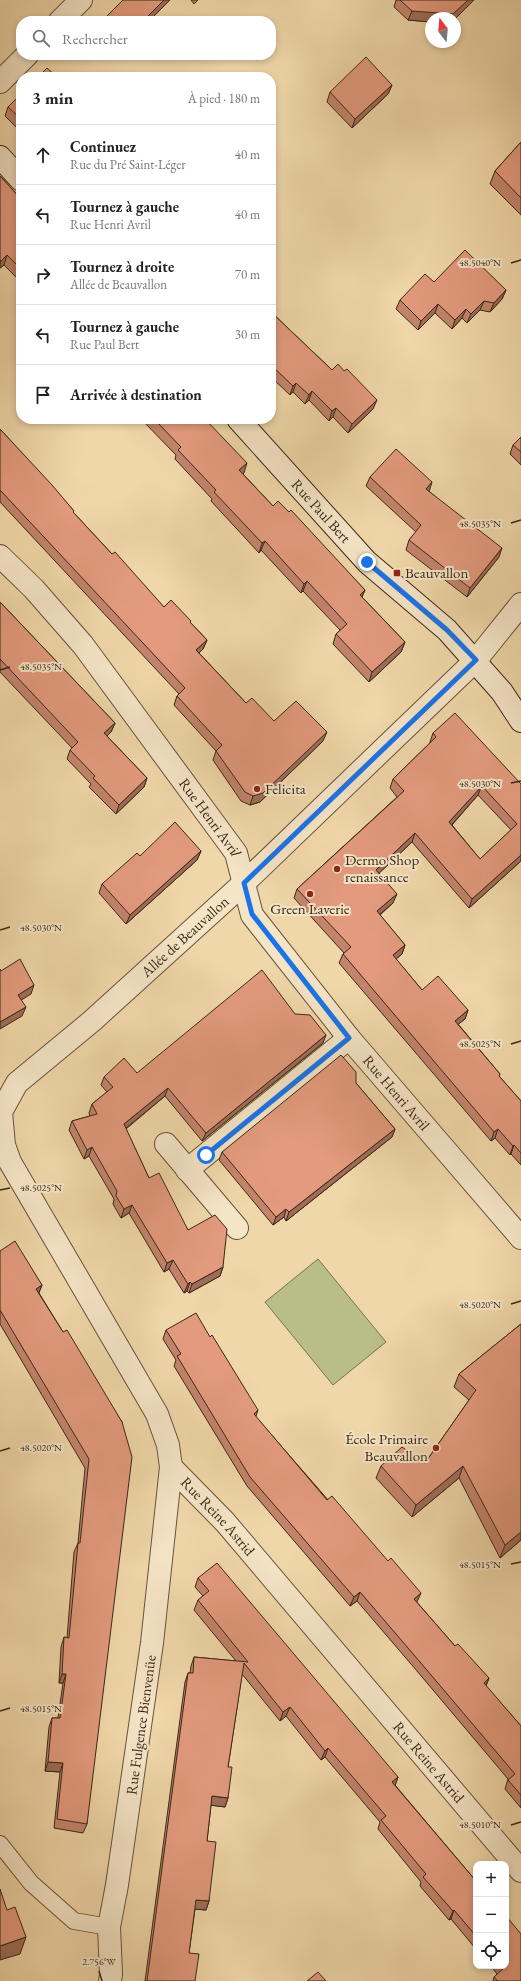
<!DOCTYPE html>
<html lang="fr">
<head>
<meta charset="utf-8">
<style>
	:root { --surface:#fff; --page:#f6f6f6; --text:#222; --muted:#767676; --line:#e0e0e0 }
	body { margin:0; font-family:"EB Garamond",serif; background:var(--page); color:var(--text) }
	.controls { position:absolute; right:12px; bottom:12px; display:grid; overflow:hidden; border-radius:8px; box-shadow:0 2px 6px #0003 }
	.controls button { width:36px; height:36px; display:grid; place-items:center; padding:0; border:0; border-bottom:1px solid var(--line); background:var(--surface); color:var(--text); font:20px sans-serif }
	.compass { position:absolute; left:425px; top:12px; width:36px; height:36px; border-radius:50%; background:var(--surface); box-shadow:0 2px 6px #0003; rotate:344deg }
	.stop { position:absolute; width:12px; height:12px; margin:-9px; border:3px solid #1a73e8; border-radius:50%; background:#fff }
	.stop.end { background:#1a73e8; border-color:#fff; box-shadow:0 1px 4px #0008 }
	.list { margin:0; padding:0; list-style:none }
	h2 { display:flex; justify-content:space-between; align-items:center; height:52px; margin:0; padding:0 16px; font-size:17px }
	h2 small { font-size:13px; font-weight:400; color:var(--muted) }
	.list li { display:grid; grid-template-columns:26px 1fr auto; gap:12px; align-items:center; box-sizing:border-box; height:60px; padding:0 16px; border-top:1px solid var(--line) }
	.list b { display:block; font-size:15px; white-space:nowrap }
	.list p { margin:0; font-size:13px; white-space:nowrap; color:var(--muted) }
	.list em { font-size:13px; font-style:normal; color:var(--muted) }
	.icon { flex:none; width:22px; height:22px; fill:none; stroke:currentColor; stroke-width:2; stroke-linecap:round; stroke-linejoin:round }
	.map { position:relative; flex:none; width:521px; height:1981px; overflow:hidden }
	.search { position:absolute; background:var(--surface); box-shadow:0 2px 6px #0003; left:16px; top:16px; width:260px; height:44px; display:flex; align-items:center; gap:10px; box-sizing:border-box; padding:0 14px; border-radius:16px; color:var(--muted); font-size:15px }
	.panel { position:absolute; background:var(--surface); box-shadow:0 2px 6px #0003; left:16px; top:72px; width:260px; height:352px; border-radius:16px }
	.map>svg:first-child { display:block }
	.green { fill:#b9be89; stroke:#797250 }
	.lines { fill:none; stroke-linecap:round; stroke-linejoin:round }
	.service-casing { stroke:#67533c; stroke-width:18 }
	.minor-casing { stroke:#67533c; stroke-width:24 }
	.secondary-casing { stroke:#392717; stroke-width:24 }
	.service { stroke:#f5e5c7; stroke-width:16 }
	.minor { stroke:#f5e5c7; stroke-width:22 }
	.secondary { stroke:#f5e5c7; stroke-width:22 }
	.wall { fill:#c3846c; stroke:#392717; fill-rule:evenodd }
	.shaded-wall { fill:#9f6c58; stroke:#392717 }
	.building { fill:#e39a7e; stroke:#392717; fill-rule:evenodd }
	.route { stroke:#1a73e8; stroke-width:5 }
	.ticks { fill:none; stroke:#392717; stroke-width:1.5 }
	.poi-dot { fill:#8f2418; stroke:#f5e5c7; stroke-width:1.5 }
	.labels { text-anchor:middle; stroke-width:4; stroke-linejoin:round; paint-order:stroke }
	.street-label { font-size:15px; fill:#392717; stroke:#f5e5c7 }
	.poi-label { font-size:15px; fill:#392717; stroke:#f5e5c7; text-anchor:start }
	.ticks-label { font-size:10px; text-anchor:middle; fill:#392717; stroke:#f5e5c7; stroke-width:4; stroke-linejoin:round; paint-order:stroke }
</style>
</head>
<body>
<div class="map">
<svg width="521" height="1981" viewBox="0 0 521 1981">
	<rect width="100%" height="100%" fill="#f0d7a9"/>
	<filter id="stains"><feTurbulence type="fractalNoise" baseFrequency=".005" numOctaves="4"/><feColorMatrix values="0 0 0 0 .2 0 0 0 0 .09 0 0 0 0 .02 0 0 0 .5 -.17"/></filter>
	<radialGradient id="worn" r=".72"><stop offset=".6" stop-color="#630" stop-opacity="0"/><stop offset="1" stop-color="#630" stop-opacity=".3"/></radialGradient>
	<path class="green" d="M 318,1259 L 386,1342 L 333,1385 L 265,1302 Z"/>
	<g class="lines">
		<g class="service-casing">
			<path id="service" d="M 0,1844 L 31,1883 L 74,1921 L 109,1927"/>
		</g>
		<g class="minor-casing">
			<g id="minor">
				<path d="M 60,21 L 81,0"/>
				<path d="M 0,82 L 27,55"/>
				<path id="s1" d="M 0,556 L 34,589 L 83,645 L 236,853 L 252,915 L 349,1038 L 521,1238"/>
				<path d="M 1,1112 L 4,1145 L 10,1162 L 157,1414 L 168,1445 L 171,1467 L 152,1643 L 117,1885 L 109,1927 L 111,1974 L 110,1981"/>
				<path id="s2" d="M 1,1112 L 17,1083 L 92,1021 L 244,883 L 476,660 L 521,604"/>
				<path d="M 166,1144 L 237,1228"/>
				<path d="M 187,1170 L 349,1038"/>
				<path id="s3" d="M 171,1467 L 225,1522 L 521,1871"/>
			</g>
		</g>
		<g class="secondary-casing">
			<g id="secondary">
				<path d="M 0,157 L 21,180"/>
				<path id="s4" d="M 238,419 L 367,562 L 447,630 L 502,692 L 521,721"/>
			</g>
		</g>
		<use href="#service" class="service"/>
		<use href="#minor" class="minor"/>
		<use href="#secondary" class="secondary"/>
	</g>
	<path class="wall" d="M 191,0 L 198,0 L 194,4 Z
		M 396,0 L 474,0 L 455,19 L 455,18 L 431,18 L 431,22 L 408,20 L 394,7 Z
		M 392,85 L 388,94 L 352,128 L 327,102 L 330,92 Z
		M 21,94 L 21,132 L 5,116 L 8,107 Z
		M 521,142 L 521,215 L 490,184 L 495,171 Z
		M 0,176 L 21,199 L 21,282 L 4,265 L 0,268 Z
		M 434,282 L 506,290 L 502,299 L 490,312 L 480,310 L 467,323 L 462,318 L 452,329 L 435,313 L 418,330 L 396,309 L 400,300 Z
		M 271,312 L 373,409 L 348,433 L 333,417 L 329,421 L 309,400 L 305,404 L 293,392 L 290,395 L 271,377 Z
		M 141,419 L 205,419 L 244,473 L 243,474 L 273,506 L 289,512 L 365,590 L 362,597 L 405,642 L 401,652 L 369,682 L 333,644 L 336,634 L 340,630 L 303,591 L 301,593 L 261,550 L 259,553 L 211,501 L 212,499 L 175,459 L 176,455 Z
		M 0,429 L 74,511 L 73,512 L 112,554 L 164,607 L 191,623 L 207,640 L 203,649 L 199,653 L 246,703 L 274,721 L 323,741 L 260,802 L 250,805 L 241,801 L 213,760 L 216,751 L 174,705 L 177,696 L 179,694 L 0,502 Z
		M 521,437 L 521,465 L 510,454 L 513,445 Z
		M 370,477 L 429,491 L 499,557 L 467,597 L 406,550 L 409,540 L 416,532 L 366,486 Z
		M 0,602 L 115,723 L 111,732 L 107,736 L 147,778 L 144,787 L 116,814 L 89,787 L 91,784 L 67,759 L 70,750 L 72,748 L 0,672 Z
		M 433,733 L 521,784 L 521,861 L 469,908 L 412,842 L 379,873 L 393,903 L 380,915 L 405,945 L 402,954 L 396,959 L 422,990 L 468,1010 L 465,1019 L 458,1024 L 500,1074 L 499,1076 L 521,1101 L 521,1165 L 511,1154 L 510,1155 L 495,1138 L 491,1141 L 339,963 L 343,954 L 344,953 L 294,898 L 297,889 L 397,797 L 390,788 L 393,779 L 430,743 L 430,742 ZM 478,795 L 511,830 L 480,859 L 452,825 Z
		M 201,851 L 197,860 L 126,924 L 99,893 L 102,884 Z
		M 295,1014 L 323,1043 L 202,1141 L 165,1096 L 126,1129 L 149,1178 L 188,1230 L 223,1267 L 220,1276 L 189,1293 L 187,1291 L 184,1293 L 169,1269 L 164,1272 L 129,1213 L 121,1218 L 113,1204 L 114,1199 L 89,1156 L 84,1159 L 69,1130 L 72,1121 L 90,1116 L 89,1113 L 92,1104 L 107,1092 L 101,1085 L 104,1077 L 137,1073 Z
		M 356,1083 L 395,1129 L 392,1137 L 286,1221 L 284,1217 L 273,1225 L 219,1160 L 222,1152 Z
		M 0,1251 L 42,1285 L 39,1293 L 63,1332 L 122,1422 L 87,1824 L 83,1833 L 54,1828 L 60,1772 L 45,1771 L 49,1727 L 52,1718 L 58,1718 L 63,1683 L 59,1683 L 61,1647 L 64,1637 L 67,1638 L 74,1552 L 78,1543 L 85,1468 L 0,1324 Z
		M 521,1324 L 521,1540 L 500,1558 L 459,1478 L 412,1517 L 376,1478 L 381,1466 L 425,1463 L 469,1400 L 454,1387 L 459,1374 Z
		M 166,1330 L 256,1417 L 455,1646 L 489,1678 L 486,1686 L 521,1726 L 521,1808 L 505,1789 L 508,1779 L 417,1671 L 357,1601 L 350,1606 L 247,1486 L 174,1366 L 176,1360 L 163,1339 Z
		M 198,1578 L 398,1777 L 395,1785 L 476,1881 L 476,1949 L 451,1919 L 449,1920 L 420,1886 L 421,1882 L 378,1829 L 380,1822 L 325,1757 L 321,1760 L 286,1716 L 280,1721 L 242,1674 L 228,1767 L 228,1798 L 225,1807 L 211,1805 L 207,1841 L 209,1901 L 206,1910 L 195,1909 L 189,1953 L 195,1981 L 145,1981 L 185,1682 L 188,1673 L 190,1673 L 191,1666 L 194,1657 L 236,1661 L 194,1610 L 198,1600 L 203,1596 L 195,1587 Z
		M 491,1966 L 506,1966 L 521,1981 L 493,1981 L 494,1977 L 497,1974 Z"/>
	<path class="shaded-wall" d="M 164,0 L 170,0 L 149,21 L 143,21 Z
		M 468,0 L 474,0 L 455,19 L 455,18 L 431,18 L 431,22 L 408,20 L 412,11 Z
		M 392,85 L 388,94 L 352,128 L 355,119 Z
		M 7,255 L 4,265 L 0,268 L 0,264 L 1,261 Z
		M 506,290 L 502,299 L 490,312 L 494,303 Z
		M 484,301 L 480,310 L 467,323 L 471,314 Z
		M 438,304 L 435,313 L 418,330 L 421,321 Z
		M 466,309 L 462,318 L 452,329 L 455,320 Z
		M 296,383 L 293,392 L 290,395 L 293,386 Z
		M 312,391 L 309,400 L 305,404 L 309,395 Z
		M 377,400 L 373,409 L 348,433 L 352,424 Z
		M 336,408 L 333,417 L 329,421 L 332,411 Z
		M 247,463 L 244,473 L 236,480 L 239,470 Z
		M 432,482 L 429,492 L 426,489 Z
		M 265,541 L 261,550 L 259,553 L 262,543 Z
		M 502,548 L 499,557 L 467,597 L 470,588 Z
		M 307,581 L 303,591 L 301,593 L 304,584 Z
		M 365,590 L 361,599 L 360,595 Z
		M 207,640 L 203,649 L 193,659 L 196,650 Z
		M 405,642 L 401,652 L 369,682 L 372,672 Z
		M 115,723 L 111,732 L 101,742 L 104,733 Z
		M 327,732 L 323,741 L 260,802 L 250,805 L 253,796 Z
		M 147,778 L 144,787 L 116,814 L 119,805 Z
		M 482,786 L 478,795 L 446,831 L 449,822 Z
		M 415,833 L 412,842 L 373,879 L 376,870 Z
		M 201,851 L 197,860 L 126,924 L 130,915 Z
		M 521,855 L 521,861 L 469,908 L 472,899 Z
		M 397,894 L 393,903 L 373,920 L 377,911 Z
		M 405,945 L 402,954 L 390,964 L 393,955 Z
		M 34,985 L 31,994 L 15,1004 L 18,995 Z
		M 26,1007 L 22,1016 L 0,1029 L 0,1022 Z
		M 468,1010 L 465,1019 L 451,1030 L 455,1021 Z
		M 326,1035 L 323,1043 L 202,1141 L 206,1133 Z
		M 168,1088 L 165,1096 L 120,1133 L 124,1124 Z
		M 395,1129 L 392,1137 L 286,1221 L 289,1212 Z
		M 498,1129 L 495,1138 L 491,1141 L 494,1132 Z
		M 514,1145 L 511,1154 L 510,1155 L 513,1146 Z
		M 92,1147 L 89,1156 L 84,1159 L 87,1150 Z
		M 132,1205 L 129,1213 L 121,1218 L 124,1209 Z
		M 286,1209 L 284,1217 L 273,1225 L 276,1217 Z
		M 173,1260 L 169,1269 L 164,1272 L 167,1263 Z
		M 223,1267 L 220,1276 L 189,1293 L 192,1284 Z
		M 190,1282 L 187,1291 L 184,1293 L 188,1284 Z
		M 42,1285 L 38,1294 L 36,1289 Z
		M 258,1410 L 255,1419 L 254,1414 Z
		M 463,1466 L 459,1478 L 412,1517 L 416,1505 Z
		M 521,1532 L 521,1540 L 500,1558 L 505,1545 Z
		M 360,1592 L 357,1601 L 350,1606 L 354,1597 Z
		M 421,1593 L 417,1602 L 414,1599 Z
		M 62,1674 L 66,1674 L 63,1683 L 59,1683 Z
		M 489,1678 L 485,1688 L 484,1683 Z
		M 290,1707 L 286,1716 L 280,1721 L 283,1712 Z
		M 328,1748 L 325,1757 L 321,1760 L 325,1751 Z
		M 48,1762 L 63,1763 L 60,1772 L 45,1771 Z
		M 398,1777 L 395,1786 L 392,1782 Z
		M 212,1796 L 228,1798 L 225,1807 L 209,1805 Z
		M 196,1900 L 209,1901 L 206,1910 L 193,1909 Z
		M 454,1910 L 451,1919 L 449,1920 L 453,1911 Z
		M 26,1937 L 20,1954 L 0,1960 L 0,1946 Z"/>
	<path class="building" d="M 123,0 L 164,0 L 143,21 L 102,21 Z
		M 400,0 L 468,0 L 453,14 L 412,11 Z
		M 366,57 L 392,85 L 355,119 L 330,92 Z
		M 47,68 L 57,77 L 38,77 Z
		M 21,94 L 21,119 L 8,107 Z
		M 521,142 L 521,198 L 495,171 Z
		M 0,176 L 21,199 L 21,269 L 7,255 L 1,261 L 0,260 Z
		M 465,250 L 506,290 L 494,303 L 484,301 L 471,314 L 466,309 L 455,320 L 438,304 L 421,321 L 400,300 L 425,274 L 434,282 Z
		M 271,312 L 332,370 L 338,364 L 344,371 L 347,369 L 377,400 L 352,424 L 336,408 L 332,411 L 312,391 L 309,395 L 296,383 L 293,386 L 271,365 Z
		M 154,419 L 205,419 L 247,463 L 239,470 L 273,506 L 278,501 L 289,512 L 291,510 L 365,590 L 360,595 L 405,642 L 372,672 L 336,634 L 347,624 L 307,581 L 304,584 L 265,541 L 262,543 L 214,492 L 216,490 L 178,450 L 181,447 Z
		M 0,429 L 52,485 L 74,511 L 73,512 L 112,554 L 115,552 L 164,607 L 171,600 L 191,621 L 190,622 L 207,640 L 196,650 L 246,703 L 252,698 L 274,721 L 296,701 L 327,732 L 263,793 L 253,796 L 245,792 L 216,751 L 222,745 L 177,696 L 185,688 L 0,490 Z
		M 521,437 L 521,452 L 513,445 Z
		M 396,449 L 432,482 L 426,489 L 502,548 L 470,588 L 409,540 L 421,525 L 370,477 Z
		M 0,602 L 115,723 L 104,733 L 147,778 L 119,805 L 93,778 L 95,776 L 70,750 L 78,742 L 0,659 Z
		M 455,713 L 521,784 L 521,855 L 472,899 L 415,833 L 376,870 L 397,894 L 377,911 L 405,945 L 393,955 L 422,990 L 438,976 L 468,1010 L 455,1021 L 500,1074 L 499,1076 L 521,1101 L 521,1153 L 514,1145 L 513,1146 L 498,1129 L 494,1132 L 343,954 L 351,947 L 297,889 L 404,791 L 393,779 L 436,737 L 433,733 ZM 482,786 L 517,824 L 480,859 L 449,822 Z
		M 175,822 L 201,851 L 130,915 L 102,884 L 137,853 L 140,856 Z
		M 20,959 L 34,985 L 18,995 L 26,1007 L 0,1022 L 0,969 L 1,971 Z
		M 262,970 L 295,1014 L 310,1015 L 326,1035 L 206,1133 L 168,1088 L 124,1124 L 149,1178 L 159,1173 L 188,1230 L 215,1215 L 227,1229 L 223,1267 L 192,1284 L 190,1282 L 188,1284 L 173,1260 L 167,1263 L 132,1205 L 124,1209 L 116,1196 L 117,1191 L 92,1147 L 87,1150 L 72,1121 L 97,1114 L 92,1104 L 113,1087 L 104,1077 L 124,1058 L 137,1073 Z
		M 341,1055 L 356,1072 L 356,1083 L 395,1129 L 289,1212 L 286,1209 L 276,1217 L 222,1152 Z
		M 15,1241 L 42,1285 L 36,1289 L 63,1332 L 67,1330 L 122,1422 L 132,1457 L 87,1824 L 57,1819 L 63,1763 L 48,1762 L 52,1718 L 60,1718 L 66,1674 L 62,1674 L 64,1637 L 69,1638 L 78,1543 L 80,1543 L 89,1459 L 0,1310 L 0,1251 Z
		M 196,1313 L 210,1337 L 212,1335 L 258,1410 L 254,1414 L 327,1500 L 332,1496 L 388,1561 L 391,1558 L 421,1593 L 414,1599 L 455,1646 L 458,1644 L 489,1678 L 484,1683 L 521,1726 L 521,1795 L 508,1780 L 515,1774 L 420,1662 L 360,1592 L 354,1597 L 250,1477 L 177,1356 L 181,1354 L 166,1330 Z
		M 521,1324 L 521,1532 L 505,1545 L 463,1466 L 416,1505 L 381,1466 L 402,1447 L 425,1463 L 476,1390 L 459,1374 Z
		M 217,1563 L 398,1777 L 392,1782 L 476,1881 L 476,1936 L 454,1910 L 453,1911 L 423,1877 L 426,1874 L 381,1820 L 386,1816 L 328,1748 L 325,1751 L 290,1707 L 283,1712 L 244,1663 L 228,1767 L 232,1767 L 228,1798 L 212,1796 L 207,1841 L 216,1842 L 209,1901 L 196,1900 L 189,1953 L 199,1954 L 195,1981 L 147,1981 L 188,1673 L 193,1673 L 194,1657 L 248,1662 L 198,1600 L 209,1591 L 198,1578 Z
		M 0,1889 L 7,1910 L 15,1907 L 26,1937 L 0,1946 Z
		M 506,1916 L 521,1934 L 521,1981 L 498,1981 L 494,1977 L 504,1968 L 502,1966 L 506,1966 Z
		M 318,1972 L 326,1981 L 307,1981 Z"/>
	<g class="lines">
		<path class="route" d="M 206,1155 L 349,1038 L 252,914 L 244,883 L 476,660 L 447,630 L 367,562"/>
	</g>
	<path class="ticks" d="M 511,263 L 521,260M 511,523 L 521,520M 0,670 L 10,667M 511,783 L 521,781M 0,930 L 10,927M 511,1044 L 521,1041M 0,1190 L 10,1188M 511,1304 L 521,1301M 0,1451 L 10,1448M 511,1564 L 521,1562M 0,1711 L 10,1708M 511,1825 L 521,1822M 99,1971 L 102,1981"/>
	<g class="poi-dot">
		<rect x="393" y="569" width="8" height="8" rx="2"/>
		<circle cx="257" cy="789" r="4"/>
		<circle cx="337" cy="869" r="4"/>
		<circle cx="310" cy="894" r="4"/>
		<circle cx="436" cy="1448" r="4"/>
	</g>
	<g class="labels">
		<g class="street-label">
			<text dy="5" stroke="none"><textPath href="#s4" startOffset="124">Rue Paul Bert</textPath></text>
			<text dy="5" stroke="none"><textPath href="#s1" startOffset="336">Rue Henri Avril</textPath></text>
			<text dy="5" stroke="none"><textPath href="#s2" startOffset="256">Allée de Beauvallon</textPath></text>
			<text dy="5" stroke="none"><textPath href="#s1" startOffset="673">Rue Henri Avril</textPath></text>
			<text dy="5" stroke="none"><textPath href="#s3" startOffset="68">Rue Reine Astrid</textPath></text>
			<text transform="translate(141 1725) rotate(-82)" y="5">Rue Fulgence Bienvenüe</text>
			<text dy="5" stroke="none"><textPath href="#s3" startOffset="392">Rue Reine Astrid</textPath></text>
		</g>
		<g class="poi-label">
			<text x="405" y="578">Beauvallon</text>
			<text x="265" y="794">Felicita</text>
			<text x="345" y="865">Dermo Shop<tspan x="345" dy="17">renaissance</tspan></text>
			<text x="310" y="914" text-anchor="middle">Green Laverie</text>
			<text x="428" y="1444" text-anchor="end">École Primaire<tspan x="428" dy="17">Beauvallon</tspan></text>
		</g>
	</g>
	<g class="ticks-label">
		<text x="480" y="266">48.5040°N</text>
		<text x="480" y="527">48.5035°N</text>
		<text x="41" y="670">48.5035°N</text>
		<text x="480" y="787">48.5030°N</text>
		<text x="41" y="931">48.5030°N</text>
		<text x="480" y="1047">48.5025°N</text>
		<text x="41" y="1191">48.5025°N</text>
		<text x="480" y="1308">48.5020°N</text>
		<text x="41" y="1451">48.5020°N</text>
		<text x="480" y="1568">48.5015°N</text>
		<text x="41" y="1712">48.5015°N</text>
		<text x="480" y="1828">48.5010°N</text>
		<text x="99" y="1965">2.756°W</text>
	</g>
	<rect width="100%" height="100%" filter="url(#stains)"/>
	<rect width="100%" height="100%" fill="url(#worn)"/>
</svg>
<div class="controls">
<button>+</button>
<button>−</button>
<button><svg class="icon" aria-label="locate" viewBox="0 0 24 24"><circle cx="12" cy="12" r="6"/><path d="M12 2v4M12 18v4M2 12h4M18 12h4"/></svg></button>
</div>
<svg class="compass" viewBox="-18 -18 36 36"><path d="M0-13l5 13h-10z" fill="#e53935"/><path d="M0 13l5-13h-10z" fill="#767676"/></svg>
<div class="stop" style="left:206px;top:1155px"></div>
<div class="stop end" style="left:367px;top:562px"></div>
<div class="search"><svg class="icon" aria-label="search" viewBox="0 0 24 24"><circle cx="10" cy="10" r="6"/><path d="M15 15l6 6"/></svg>Rechercher</div>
<section class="panel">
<h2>3 min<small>À pied · 180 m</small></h2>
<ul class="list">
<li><svg class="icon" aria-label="ahead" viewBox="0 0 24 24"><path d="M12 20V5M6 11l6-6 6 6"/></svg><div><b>Continuez</b><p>Rue du Pré Saint-Léger</p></div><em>40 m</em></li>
<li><svg class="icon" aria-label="left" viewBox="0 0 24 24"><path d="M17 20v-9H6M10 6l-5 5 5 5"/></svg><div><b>Tournez à gauche</b><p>Rue Henri Avril</p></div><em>40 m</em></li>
<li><svg class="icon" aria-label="right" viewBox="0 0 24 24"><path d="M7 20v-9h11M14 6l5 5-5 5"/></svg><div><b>Tournez à droite</b><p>Allée de Beauvallon</p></div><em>70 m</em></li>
<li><svg class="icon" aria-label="left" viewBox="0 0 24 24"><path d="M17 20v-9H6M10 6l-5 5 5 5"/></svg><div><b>Tournez à gauche</b><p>Rue Paul Bert</p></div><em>30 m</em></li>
<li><svg class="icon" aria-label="arrive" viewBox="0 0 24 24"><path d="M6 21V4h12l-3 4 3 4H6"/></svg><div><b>Arrivée à destination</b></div></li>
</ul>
</section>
</div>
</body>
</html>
